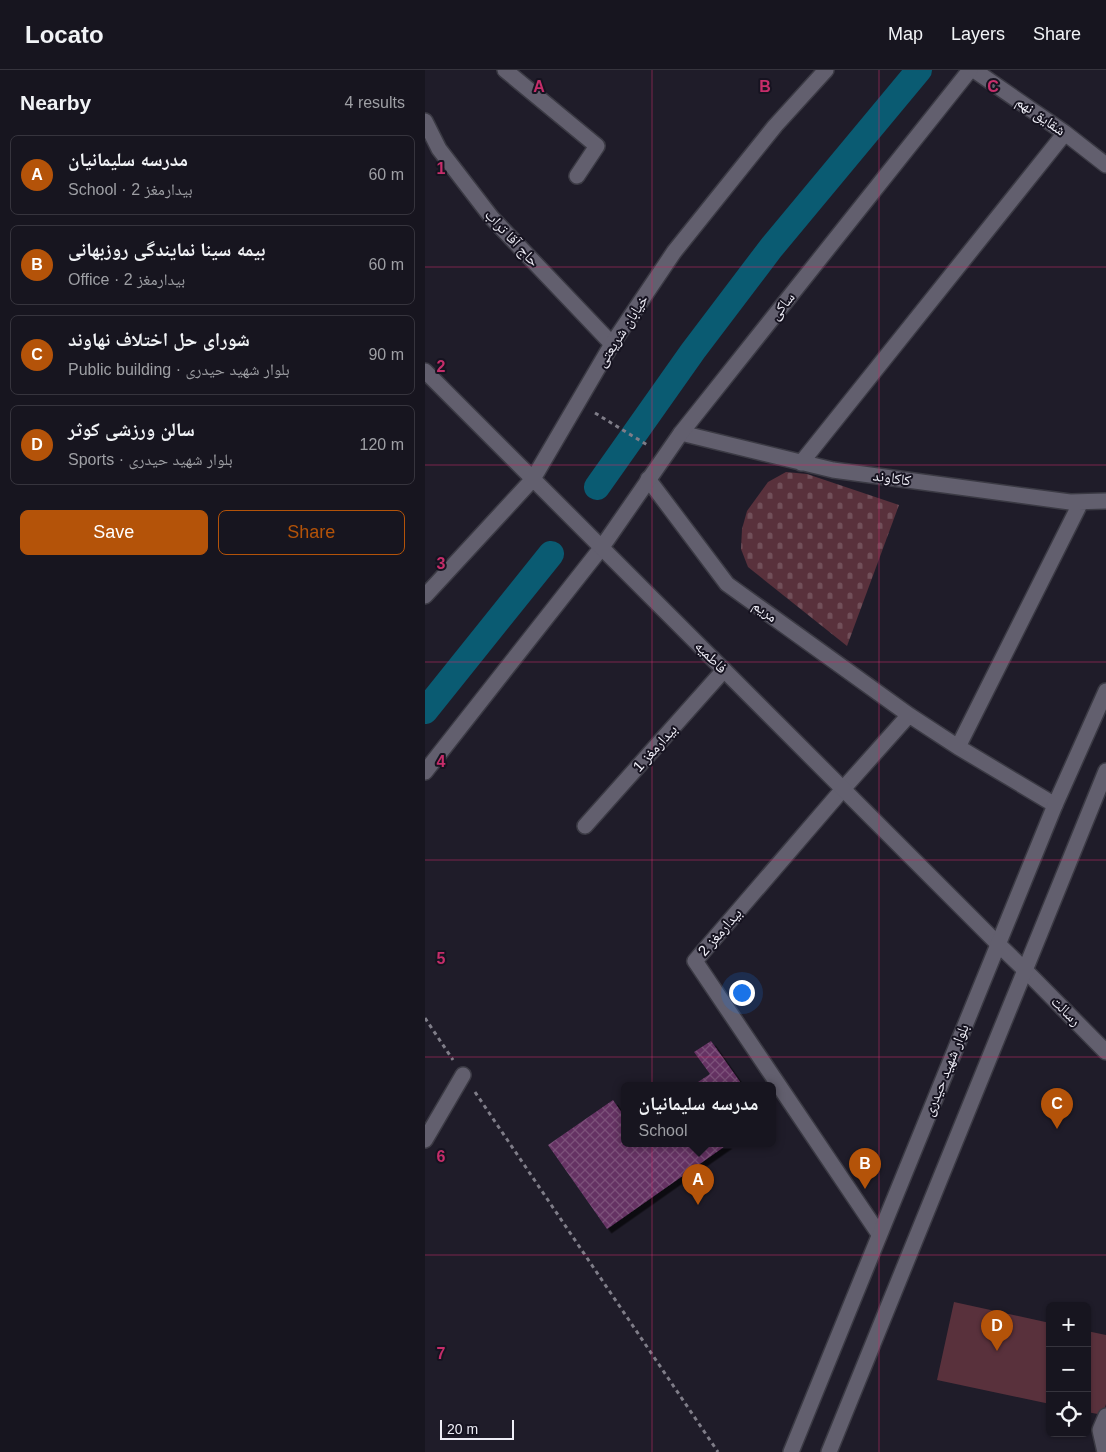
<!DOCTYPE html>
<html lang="en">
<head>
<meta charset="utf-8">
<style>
	:root { --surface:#17151f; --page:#24222c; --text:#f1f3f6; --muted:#9e9fa4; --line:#36343d; --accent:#b45309 }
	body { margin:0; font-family:Helvetica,"Noto Naskh Arabic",sans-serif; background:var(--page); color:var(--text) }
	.controls { position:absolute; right:15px; bottom:15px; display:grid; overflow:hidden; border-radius:8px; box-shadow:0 1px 4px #0004 }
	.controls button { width:45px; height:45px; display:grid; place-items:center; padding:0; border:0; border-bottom:1px solid var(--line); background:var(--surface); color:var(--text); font:25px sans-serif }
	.scale { position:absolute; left:15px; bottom:12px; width:74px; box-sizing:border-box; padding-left:5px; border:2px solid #eeedf6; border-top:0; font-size:14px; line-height:18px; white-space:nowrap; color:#eeedf6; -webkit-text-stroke:4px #161320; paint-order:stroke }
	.you { position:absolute; left:316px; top:922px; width:18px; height:18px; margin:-12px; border:4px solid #fff; border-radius:50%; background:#1a73e8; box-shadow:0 0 0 8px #1a73e833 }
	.badge { display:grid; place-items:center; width:32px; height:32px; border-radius:50%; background:var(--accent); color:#fff; font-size:16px; font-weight:700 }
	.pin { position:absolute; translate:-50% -41px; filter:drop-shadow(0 1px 2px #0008) }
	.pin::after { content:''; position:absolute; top:26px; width:18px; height:15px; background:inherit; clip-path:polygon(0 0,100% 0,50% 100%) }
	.popup { position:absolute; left:196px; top:1012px; width:155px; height:65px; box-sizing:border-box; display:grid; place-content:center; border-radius:8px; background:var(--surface); filter:drop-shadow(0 1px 4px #0005); font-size:16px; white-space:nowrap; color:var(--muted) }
	.popup b { font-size:19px; color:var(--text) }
	.popup::after { content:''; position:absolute; left:50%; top:100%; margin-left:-10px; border:10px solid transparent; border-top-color:var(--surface) }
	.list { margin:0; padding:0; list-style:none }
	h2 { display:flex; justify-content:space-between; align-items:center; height:65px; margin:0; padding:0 20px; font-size:21px }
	h2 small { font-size:16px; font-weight:400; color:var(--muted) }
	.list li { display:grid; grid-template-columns:32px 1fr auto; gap:15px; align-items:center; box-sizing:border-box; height:80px; margin:0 10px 10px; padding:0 10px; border:1px solid var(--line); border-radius:8px }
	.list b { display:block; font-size:19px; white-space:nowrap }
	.list p { margin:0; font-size:16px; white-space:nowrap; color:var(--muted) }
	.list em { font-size:16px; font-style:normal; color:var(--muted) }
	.actions { display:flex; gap:10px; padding:15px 20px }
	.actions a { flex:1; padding:11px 0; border:1px solid var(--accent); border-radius:8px; text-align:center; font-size:18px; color:var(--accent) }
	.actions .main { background:var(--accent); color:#fff }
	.icon { flex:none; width:28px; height:28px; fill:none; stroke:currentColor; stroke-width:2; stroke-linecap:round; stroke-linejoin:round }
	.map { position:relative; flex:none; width:681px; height:1382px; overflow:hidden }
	header { display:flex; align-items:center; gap:30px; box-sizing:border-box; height:70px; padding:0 25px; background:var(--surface); border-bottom:1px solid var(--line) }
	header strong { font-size:24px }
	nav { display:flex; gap:28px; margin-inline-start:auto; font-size:18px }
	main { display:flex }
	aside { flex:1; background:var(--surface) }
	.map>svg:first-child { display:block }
	.cemetery { fill:url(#cemetery-stones) }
	.pitch { fill:#59313c }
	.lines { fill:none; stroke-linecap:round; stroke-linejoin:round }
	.canal { stroke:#0a5b72; stroke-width:26 }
	.building { fill:url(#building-cross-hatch); filter:url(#shadow) }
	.minor-casing { stroke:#3b3a44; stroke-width:18 }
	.tertiary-casing { stroke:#3b3a44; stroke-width:18 }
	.secondary-casing { stroke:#3b3a44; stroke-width:18 }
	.path { stroke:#7f7d88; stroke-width:3; stroke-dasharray:4 4; stroke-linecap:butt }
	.minor { stroke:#625f6e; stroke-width:15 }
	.tertiary { stroke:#625f6e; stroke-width:15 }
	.secondary { stroke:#625f6e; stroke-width:15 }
	.grid { fill:none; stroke:#c62d6a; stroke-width:1; stroke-opacity:0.55 }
	.labels { text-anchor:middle; stroke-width:4; stroke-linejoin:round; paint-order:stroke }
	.street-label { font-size:15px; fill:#eeedf6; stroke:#161320 }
	.grid-label { font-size:16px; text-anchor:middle; font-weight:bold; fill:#c62d6a; stroke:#161320; stroke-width:4; stroke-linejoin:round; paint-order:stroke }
</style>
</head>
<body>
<header>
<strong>Locato</strong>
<nav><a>Map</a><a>Layers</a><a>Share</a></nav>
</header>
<main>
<aside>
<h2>Nearby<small>4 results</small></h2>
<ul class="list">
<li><span class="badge">A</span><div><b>مدرسه سلیمانیان</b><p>School · بیدارمغز 2</p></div><em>60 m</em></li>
<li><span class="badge">B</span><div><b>بیمه سینا نمایندگی روزبهانی</b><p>Office · بیدارمغز 2</p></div><em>60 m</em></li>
<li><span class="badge">C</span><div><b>شورای حل اختلاف نهاوند</b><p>Public building · بلوار شهید حیدری</p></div><em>90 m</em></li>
<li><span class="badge">D</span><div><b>سالن ورزشی کوثر</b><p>Sports · بلوار شهید حیدری</p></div><em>120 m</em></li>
</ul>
<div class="actions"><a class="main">Save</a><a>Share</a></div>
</aside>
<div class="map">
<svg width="681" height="1382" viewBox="0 0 681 1382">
	<defs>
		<pattern id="cemetery-stones" width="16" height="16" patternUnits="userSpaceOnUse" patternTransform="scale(1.25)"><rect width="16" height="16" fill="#59313c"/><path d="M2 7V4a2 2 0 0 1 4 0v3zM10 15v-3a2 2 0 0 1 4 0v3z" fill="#714f59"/></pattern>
		<pattern id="building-cross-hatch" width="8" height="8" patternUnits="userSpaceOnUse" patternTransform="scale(1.25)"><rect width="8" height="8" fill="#653363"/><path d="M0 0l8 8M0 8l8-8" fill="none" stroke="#7b517a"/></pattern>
		<filter id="shadow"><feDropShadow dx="4.5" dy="4.5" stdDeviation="0" flood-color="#0009"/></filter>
	</defs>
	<rect width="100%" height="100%" fill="#1f1c29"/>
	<path class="cemetery" d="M 361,402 L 382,404 L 474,435 L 422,576 L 323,497 L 316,479 L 317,459 L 322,441 L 343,412 Z"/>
	<path class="pitch" d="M 529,1232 L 625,1253 L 625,1334 L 512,1310 Z
		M 662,1261 L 681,1265 L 681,1334 L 678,1345 L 662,1342 Z"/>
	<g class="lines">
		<path class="canal" d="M 172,417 L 268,281 L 346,178 L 494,0
			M 0,641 L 126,484"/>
	</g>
	<path class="building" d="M 286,971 L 318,1016 L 267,1016 L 285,1004 L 269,982 Z
		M 188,1030 L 199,1046 L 199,1074 L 303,1074 L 182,1159 L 123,1075 Z"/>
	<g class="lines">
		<g class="minor-casing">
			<path id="minor" d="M 80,0 L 172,76 L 152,106
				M 549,0 L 640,63 L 681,95
				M 0,51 L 14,79 L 67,148 L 187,274
				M 256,363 L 408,400 L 645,432 L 681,431
				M 376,393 L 640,63
				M 223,409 L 302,514 L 484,645 L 533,677 L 630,735
				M 533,677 L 656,432
				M 0,702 L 177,477
				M 160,756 L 299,600
				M 0,1070 L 38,1005
				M 454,1164 L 270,891 L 418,719 L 484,645
				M 680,1382 L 675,1360 L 681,1346"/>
		</g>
		<g class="tertiary-casing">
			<path id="tertiary" d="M 0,301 L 573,874
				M 177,477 L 256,363 L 545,0
				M 0,526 L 108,409 L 187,274 L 249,182 L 350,56 L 401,0
				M 601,901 L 681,982"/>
		</g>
		<g class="secondary-casing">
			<path id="secondary" d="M 573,874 L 601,901
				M 366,1382 L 630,735 L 681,621
				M 404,1382 L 681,701"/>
		</g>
		<path class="path" d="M 170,343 L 224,376
			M 0,948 L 28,990
			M 50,1022 L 293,1382"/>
		<use href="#minor" class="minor"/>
		<use href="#tertiary" class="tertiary"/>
		<use href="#secondary" class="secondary"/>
	</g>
	<path class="grid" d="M 227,0 L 227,1382M 454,0 L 454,1382M 0,197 L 681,197M 0,395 L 681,395M 0,592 L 681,592M 0,790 L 681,790M 0,987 L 681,987M 0,1185 L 681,1185"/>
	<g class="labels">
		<g class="street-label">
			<text transform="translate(616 46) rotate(35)" y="5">شقایق نهم</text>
			<text transform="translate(87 168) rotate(47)" y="5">حاج آقا تراب</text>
			<text transform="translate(357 236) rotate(-51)" y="5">ساکی</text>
			<text transform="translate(197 261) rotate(-57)" y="5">خیابان شریعتی</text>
			<text transform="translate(467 408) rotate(8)" y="5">کاکاوند</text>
			<text transform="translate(340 541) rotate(36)" y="5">مریم</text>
			<text transform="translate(286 587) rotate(45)" y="5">فاطمیه</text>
			<text transform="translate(230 678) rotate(-48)" y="5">بیدارمغز 1</text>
			<text transform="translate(295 862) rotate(-49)" y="5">بیدارمغز 2</text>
			<text transform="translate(641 941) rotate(45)" y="5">رسالت</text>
			<text transform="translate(521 1000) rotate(-68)" y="5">بلوار شهید حیدری</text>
		</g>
	</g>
	<g class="grid-label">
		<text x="114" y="22">A</text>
		<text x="340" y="22">B</text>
		<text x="568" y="22">C</text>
		<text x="16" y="104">1</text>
		<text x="16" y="302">2</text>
		<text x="16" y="499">3</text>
		<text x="16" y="697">4</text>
		<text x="16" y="894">5</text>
		<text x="16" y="1092">6</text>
		<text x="16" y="1289">7</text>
	</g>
</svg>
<div class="controls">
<button>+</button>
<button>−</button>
<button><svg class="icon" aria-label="locate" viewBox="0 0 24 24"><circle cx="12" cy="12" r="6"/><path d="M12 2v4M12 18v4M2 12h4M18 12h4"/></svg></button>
</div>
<div class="scale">20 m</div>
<div class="you"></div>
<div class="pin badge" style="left:273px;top:1135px">A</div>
<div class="popup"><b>مدرسه سلیمانیان</b>School</div>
<div class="pin badge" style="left:440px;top:1119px">B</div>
<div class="pin badge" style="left:632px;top:1059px">C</div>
<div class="pin badge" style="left:572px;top:1281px">D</div>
</div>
</main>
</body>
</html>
